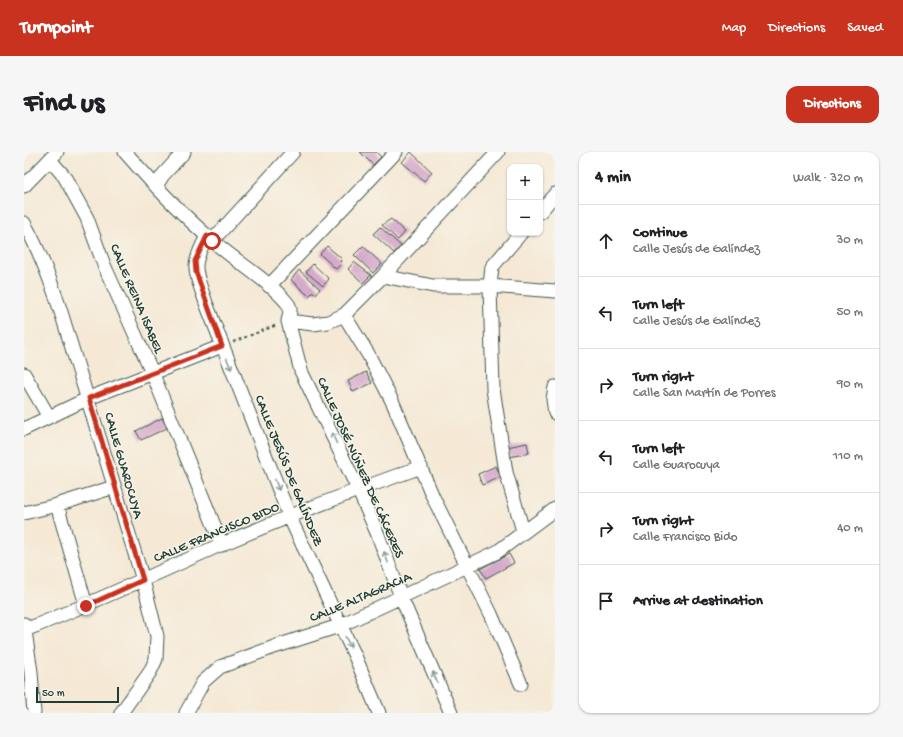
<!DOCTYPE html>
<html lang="en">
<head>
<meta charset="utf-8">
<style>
	:root { --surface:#fff; --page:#f6f6f6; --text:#202124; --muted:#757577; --line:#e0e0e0; --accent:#c8321e }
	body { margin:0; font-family:"Gochi Hand",sans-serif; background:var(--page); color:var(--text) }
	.controls { position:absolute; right:12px; top:12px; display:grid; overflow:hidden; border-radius:8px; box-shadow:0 1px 3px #0004 }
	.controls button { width:36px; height:36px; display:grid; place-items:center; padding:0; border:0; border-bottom:1px solid var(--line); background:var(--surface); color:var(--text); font:20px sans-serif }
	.scale { position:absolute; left:12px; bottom:10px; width:83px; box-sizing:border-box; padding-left:4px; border:2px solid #1f3d34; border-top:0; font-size:11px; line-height:14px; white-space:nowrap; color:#1f3d34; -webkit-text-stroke:3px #f7f3e8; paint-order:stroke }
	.stop { position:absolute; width:12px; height:12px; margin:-9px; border:3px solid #c8321e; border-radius:50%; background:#fff }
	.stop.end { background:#c8321e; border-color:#fff; box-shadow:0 1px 4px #0008 }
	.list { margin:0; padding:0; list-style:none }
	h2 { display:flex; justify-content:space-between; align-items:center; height:52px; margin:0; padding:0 16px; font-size:17px }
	h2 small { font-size:13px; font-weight:400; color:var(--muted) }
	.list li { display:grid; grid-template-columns:26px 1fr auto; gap:12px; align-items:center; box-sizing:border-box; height:72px; padding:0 16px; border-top:1px solid var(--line) }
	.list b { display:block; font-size:15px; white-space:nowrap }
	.list p { margin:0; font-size:13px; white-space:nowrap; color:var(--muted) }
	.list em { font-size:13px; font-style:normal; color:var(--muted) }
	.icon { flex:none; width:22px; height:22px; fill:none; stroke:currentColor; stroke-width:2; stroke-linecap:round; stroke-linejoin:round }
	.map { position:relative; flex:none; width:531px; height:561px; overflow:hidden; border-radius:12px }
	header { display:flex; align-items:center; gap:24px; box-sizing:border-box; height:56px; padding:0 20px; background:var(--accent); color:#fff }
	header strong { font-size:19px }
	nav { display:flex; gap:22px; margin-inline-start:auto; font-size:14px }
	.intro { display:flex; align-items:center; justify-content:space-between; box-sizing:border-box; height:96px; padding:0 24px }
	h1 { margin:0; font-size:28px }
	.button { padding:10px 18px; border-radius:12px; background:var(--accent); color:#fff; font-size:14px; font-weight:700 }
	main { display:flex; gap:24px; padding:0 24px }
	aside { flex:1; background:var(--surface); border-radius:12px; box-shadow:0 1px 3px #0004 }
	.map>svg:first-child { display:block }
	.building { fill:#d6aacb }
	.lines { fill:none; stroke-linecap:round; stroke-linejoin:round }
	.street-casing { stroke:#3f574c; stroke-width:15 }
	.path { stroke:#3f574c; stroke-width:2; stroke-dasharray:3 3; stroke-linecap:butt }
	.street { stroke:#fff; stroke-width:13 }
	.oneway { stroke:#8f9e9a }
	.route { stroke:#c8321e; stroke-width:5 }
	.labels { text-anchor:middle; stroke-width:3; stroke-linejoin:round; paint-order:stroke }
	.street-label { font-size:14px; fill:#1f3d34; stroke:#f7f3e8 }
</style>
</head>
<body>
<header>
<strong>Turnpoint</strong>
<nav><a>Map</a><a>Directions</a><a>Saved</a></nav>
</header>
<div class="intro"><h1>Find us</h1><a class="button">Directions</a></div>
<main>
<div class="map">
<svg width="531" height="561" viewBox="0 0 531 561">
	<rect width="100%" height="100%" fill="#f7f3e8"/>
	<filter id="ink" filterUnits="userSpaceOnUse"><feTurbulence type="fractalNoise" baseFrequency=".025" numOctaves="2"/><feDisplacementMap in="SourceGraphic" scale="8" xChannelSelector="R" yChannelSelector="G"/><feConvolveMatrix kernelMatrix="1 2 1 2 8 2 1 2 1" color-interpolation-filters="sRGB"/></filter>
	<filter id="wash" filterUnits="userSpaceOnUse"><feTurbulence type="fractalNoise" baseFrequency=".012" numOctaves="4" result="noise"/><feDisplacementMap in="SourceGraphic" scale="16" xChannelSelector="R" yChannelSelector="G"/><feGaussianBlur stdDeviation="0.9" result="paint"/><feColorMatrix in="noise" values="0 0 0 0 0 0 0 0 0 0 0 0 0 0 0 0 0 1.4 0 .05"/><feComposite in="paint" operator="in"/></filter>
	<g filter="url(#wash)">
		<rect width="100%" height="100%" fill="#f5e9d6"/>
		<g id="blocks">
			<path class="building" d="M 336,0 L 352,0 L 357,5 L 349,13 Z
				M 387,0 L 408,20 L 400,29 L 378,10 Z
				M 367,67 L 381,80 L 374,88 L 358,73 Z
				M 356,75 L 377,94 L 370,101 L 349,82 Z
				M 303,94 L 318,107 L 316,109 L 318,111 L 312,117 L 296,102 Z
				M 339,94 L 358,112 L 349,121 L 330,103 Z
				M 330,110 L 347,123 L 339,131 L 324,117 Z
				M 289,112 L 305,127 L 299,134 L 282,120 Z
				M 275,118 L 296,137 L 292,142 L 289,140 L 285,144 L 267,128 Z
				M 342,220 L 348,231 L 329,240 L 324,229 Z
				M 138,266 L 143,276 L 117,288 L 112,279 Z
				M 503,291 L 505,301 L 485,305 L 483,295 Z
				M 472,314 L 477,325 L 458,333 L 454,322 Z
				M 485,402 L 490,411 L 462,426 L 456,417 Z"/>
		</g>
	</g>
	<g filter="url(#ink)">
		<use href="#blocks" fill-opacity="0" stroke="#3f574c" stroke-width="1"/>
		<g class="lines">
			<g class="street-casing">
				<path id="street" d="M 101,0 C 128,31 157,62 189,89 C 210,108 247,130 264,152 C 268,157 265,164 264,169
					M 26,8 L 40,24 L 63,66 L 80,113 L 128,220 L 198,393
					M 0,34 L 33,0
					M 132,34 L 139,23 L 160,0
					M 516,60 L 531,42
					M 0,71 C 16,99 27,129 37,160 L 119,428 L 133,484 L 132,507 L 126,520 L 97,561
					M 497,81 L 468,115 L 466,134 L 469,237 L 482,320 L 499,379
					M 183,84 C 166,116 171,118 182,151 L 266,366 L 331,504 L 355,561
					M 188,89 L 269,0
					M 359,124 L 409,134 L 466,134 L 531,139
					M 245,134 L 372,0
					M 320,163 L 344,202 L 369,251 L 409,345 L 467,462 L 497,532
					M 264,169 L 277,219 L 334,337 L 354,383 L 377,445 L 427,561
					M 264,169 L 289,172 L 304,170 L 320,163 L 359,124 L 474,0
					M 0,222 L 25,265
					M 531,235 L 529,247 L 531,261
					M 0,277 L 65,246 L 198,194
					M 33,353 L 62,453
					M 0,361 L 33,353 L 90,335
					M 0,472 L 7,520 L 10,561
					M 1,478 C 67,452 131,422 196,393 C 262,365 329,339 397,315
					M 162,561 L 179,530 L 196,515 L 250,495 L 315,474 L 473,400 L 531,357"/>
			</g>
			<path class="path" d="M 209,190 L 253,173"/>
			<use href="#street" class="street"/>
		</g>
		<defs><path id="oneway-shaft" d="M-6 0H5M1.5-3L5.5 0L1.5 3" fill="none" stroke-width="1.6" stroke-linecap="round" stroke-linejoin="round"/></defs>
		<g class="oneway">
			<use href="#oneway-shaft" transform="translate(205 212) rotate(68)"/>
			<use href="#oneway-shaft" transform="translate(310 286) rotate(-115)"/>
			<use href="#oneway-shaft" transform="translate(253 333) rotate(69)"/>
			<use href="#oneway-shaft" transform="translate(362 405) rotate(-110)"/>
			<use href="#oneway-shaft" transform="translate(324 490) rotate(63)"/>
			<use href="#oneway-shaft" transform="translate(411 525) rotate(-113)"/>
		</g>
	</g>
	<g class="lines" filter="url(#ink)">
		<path class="route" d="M 62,454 L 119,428 L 65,246 L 198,194 L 172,120 L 171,109 L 183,84 L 188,89"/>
	</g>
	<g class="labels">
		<g class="street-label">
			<text transform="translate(114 146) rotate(67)" y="5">CALLE REINA ISABEL</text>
			<text transform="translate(101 313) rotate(74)" y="5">CALLE GUAROCUYA</text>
			<text transform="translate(338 315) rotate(66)" y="5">CALLE JOSÉ NÚÑEZ DE CÁCERES</text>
			<text transform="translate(266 318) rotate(68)" y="5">CALLE JESÚS DE GALÍNDEZ</text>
			<text transform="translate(192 379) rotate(-23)" y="5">CALLE FRANCISCO BIDO</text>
			<text transform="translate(336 444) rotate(-23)" y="5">CALLE ALTAGRACIA</text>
		</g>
	</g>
</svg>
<div class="controls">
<button>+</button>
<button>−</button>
</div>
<div class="scale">50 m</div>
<div class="stop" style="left:188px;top:89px"></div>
<div class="stop end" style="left:62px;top:454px"></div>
</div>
<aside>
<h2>4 min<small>Walk · 320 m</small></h2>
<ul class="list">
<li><svg class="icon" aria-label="ahead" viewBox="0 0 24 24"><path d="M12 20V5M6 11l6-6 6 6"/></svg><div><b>Continue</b><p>Calle Jesús de Galíndez</p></div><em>30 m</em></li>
<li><svg class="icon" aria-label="left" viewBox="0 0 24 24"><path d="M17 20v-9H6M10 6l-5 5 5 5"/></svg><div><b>Turn left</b><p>Calle Jesús de Galíndez</p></div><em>50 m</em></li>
<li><svg class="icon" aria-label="right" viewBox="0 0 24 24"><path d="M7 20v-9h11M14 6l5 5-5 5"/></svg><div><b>Turn right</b><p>Calle San Martín de Porres</p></div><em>90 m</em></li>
<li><svg class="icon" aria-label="left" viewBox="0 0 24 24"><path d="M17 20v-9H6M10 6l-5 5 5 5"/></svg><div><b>Turn left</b><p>Calle Guarocuya</p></div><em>110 m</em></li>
<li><svg class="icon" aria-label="right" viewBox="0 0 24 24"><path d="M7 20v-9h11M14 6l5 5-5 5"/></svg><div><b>Turn right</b><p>Calle Francisco Bido</p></div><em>40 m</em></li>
<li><svg class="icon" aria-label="arrive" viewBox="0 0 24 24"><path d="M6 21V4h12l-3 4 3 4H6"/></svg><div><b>Arrive at destination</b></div></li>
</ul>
</aside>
</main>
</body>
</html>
